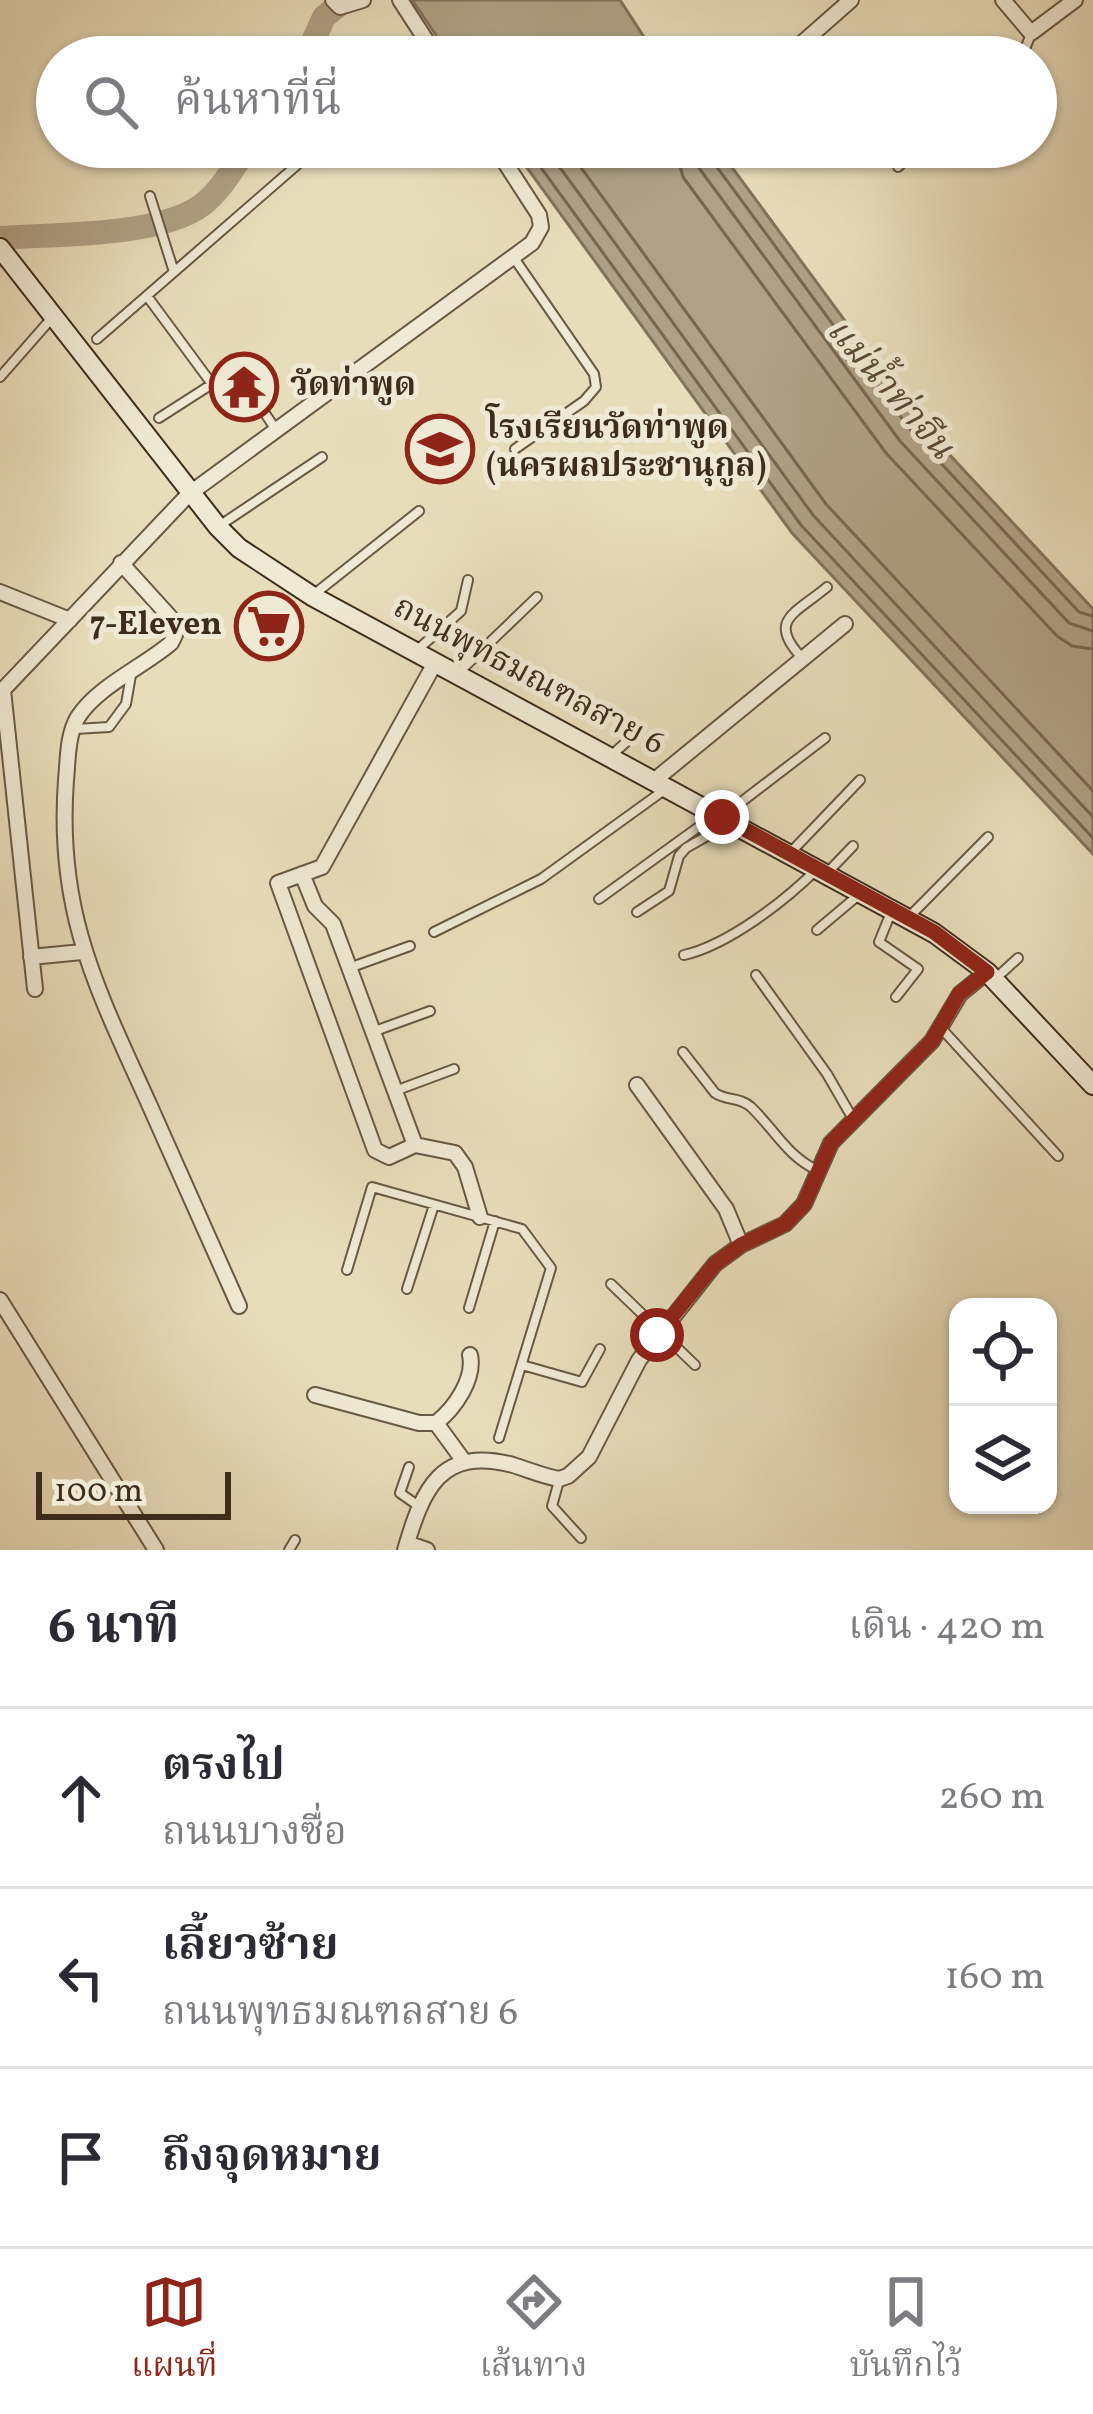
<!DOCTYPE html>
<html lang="th">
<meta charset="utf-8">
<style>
body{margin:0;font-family:Vollkorn,"Noto Serif Thai",serif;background:#f2f2f3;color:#2b2b33}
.controls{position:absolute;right:36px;bottom:36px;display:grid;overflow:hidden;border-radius:24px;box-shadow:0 3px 9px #0004}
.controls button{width:108px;height:108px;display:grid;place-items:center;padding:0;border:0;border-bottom:3px solid #e1e1e2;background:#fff;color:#2b2b33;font:60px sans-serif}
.scale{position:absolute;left:36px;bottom:30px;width:195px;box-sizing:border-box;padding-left:12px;border:6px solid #3f2d1c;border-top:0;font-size:33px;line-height:42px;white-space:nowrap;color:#3f2d1c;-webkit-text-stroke:9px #f0e9d3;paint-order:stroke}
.stop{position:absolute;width:36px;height:36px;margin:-27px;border:9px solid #8f2418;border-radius:50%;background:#fff}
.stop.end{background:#8f2418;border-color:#fff;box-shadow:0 3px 12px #0008}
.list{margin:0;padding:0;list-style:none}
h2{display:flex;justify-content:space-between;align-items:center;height:156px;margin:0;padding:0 48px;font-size:51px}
h2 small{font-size:39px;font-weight:400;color:#7c7c81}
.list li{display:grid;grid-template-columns:78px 1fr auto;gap:36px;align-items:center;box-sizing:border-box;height:180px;padding:0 48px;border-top:3px solid #e1e1e2}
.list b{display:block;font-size:45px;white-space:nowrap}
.list p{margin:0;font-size:39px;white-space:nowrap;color:#7c7c81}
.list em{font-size:39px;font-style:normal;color:#7c7c81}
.icon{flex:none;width:66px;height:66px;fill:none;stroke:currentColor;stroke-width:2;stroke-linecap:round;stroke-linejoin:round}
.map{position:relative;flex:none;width:1093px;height:1550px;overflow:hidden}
.search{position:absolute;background:#fff;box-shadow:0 3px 9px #0004;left:36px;right:36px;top:36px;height:132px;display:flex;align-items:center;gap:30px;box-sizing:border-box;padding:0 42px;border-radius:66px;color:#7c7c81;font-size:45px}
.sheet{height:696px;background:#fff}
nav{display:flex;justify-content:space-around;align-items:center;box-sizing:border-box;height:168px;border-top:3px solid #e1e1e2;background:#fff;font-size:33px;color:#7c7c81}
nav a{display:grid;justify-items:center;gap:6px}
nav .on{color:#8f2418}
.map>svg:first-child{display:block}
.water{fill:#afa185;stroke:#82735b;stroke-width:3}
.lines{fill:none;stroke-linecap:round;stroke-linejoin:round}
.shore{stroke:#776750;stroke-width:3}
.river{stroke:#afa185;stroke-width:24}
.building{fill:#97896f;stroke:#3f2d1c;stroke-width:3}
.service-casing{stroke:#695944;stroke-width:12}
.minor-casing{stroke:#695944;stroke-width:18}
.secondary-casing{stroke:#3f2d1c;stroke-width:22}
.service{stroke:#f0e9d3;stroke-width:8}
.minor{stroke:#f0e9d3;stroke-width:14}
.secondary{stroke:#f0e9d3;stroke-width:18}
.route{stroke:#8f2418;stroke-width:15}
.labels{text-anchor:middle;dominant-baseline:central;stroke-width:10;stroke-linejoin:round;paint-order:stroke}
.poi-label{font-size:33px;font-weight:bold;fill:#3f2d1c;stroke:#f0e9d3;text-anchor:start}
.street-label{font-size:33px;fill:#3f2d1c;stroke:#f0e9d3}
.water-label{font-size:36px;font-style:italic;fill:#5b4a36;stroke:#f0e9d3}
</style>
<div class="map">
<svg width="1093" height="1550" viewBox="0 0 1093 1550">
<rect width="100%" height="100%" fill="#e8ddbb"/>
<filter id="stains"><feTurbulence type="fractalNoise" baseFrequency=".00167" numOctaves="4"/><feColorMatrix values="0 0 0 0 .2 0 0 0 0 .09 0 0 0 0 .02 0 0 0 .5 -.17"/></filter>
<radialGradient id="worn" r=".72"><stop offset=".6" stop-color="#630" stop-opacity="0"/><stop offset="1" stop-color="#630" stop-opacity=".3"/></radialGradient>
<path class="water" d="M412,0h208l37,57h-206z
M512,147h205l204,277 172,185v245l-301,-321z"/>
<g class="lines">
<path class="shore" d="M526,147l275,378 292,313
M545,147l268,368 280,302
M566,147l260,357 267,287
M675,147l8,30 203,276 171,183 15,10 21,3
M693,147l6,21 201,273 169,182 24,8
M708,147l3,12 201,273 167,180 14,4"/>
<path class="river" d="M306,57l18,-40 21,-17
M0,238c52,-4 160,-1 202,-33 19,-14 32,-39 46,-58"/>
</g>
<path class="building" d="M258,601l38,27 -15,23 -39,-27z"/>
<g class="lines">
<defs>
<path id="service" d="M1016,57l9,-8 6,-15
M898,167l20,-20
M150,196l24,76
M514,258l80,116 2,13 -12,14 -69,48
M147,296l65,88
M97,339l200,-174
M0,377l51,-58
M159,418l53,-34 21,-7 12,6 31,47
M219,526l103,-69
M312,596l107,-85
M415,652l46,-41 7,-31
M803,659c-37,-39 -8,-45 24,-72
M458,673l79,-76
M75,729l34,-2 17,-23 5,-29
M612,755l25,-23
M723,816l102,-78
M791,852l69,-72
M828,872l25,-26
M599,899l116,-84
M892,910l-13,32 39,27 -22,28
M637,912l32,-21 10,-35 7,-8 44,-25
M909,917l79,-80
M817,930l44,-37
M434,932l107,-53 126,-91
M684,955c44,-10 101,-54 133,-86
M349,968l61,-22
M756,975l71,99 26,45
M995,979l23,-21
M941,1028l117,128
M375,1031l55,-20
M683,1052l32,41c12,8 25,4 36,14 24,23 36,49 66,63
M395,1091l59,-22
M347,1270l25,-83 150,42 29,39 -52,170
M611,1284l84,81
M407,1289l27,-84
M469,1308l26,-87
M522,1365l60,17 18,-33
M409,1467l-9,26 20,14
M559,1481l-7,25 29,32
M289,1550l6,-10"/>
<path id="minor" d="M333,0l7,7 23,-7
M400,0l37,57
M1003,0l28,33 44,-33
M792,52l59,-52
M121,563l49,54 5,18 -4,8c-28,24 -73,43 -93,74 -11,18 -10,44 -12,63 -10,132 31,209 83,324 30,68 60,135 90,202
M0,592l70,28
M435,663l-113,204 -44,16 97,267 14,7 26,-12 40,8 10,14 15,50
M3,690l32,299
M0,693l189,-199 343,-251 9,-16 -2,-12 -44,-68
M656,779l189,-155
M302,874l13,32 18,18 82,221
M31,957l51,-5
M637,1085l89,124 15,36
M0,1300l156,250
M315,1395l104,28h17c19,-15 39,-44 34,-68
M436,1423l27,37
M407,1543l20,7
M405,1550c18,-62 36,-104 108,-85 16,5 30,11 46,14l9,-3 21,-19 50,-97 76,-96 26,-19 44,-21 19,-20 27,-61 101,-102 28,-47 27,-22"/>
<path id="secondary" d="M0,248l218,279 21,21 73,48 622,337 53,39 106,113"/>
</defs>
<use href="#service" class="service-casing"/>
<use href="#minor" class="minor-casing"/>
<use href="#secondary" class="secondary-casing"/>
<use href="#service" class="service"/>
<use href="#minor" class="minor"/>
<use href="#secondary" class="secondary"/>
</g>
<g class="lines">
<path class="route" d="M657,1335l58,-71 26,-19 44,-21 19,-20 27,-61 101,-102 27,-47 28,-22 -53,-40 -212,-115"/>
</g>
<defs>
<symbol id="temple-ring" viewBox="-11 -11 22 22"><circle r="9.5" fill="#f0e9d3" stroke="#8f2418" stroke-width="1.5"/><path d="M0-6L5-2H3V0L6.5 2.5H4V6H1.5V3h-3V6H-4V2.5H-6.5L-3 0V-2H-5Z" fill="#8f2418"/></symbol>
<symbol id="school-ring" viewBox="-11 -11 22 22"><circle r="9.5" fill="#f0e9d3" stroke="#8f2418" stroke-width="1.5"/><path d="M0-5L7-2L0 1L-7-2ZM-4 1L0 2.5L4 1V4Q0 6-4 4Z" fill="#8f2418"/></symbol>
<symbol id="supermarket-ring" viewBox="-11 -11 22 22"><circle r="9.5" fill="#f0e9d3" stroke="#8f2418" stroke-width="1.5"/><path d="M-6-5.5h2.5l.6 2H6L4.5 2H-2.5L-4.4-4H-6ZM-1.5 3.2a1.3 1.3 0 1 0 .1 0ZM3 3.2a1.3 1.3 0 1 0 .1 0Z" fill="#8f2418"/></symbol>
</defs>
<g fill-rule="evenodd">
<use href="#temple-ring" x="206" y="349" width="76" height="76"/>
<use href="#school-ring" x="402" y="411" width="76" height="76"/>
<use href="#supermarket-ring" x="231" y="588" width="76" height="76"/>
</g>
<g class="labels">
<g class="poi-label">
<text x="290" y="387">วัดท่าพูด</text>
<text x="486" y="430">โรงเรียนวัดท่าพูด<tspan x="486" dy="38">(นครผลประชานุกูล)</tspan></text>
<text x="222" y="626" text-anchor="end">7-Eleven</text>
</g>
<g class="street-label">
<text transform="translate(528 677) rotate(28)">ถนนพุทธมณฑลสาย 6</text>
</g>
<g class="water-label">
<text transform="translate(889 390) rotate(49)">แม่น้ำท่าจีน</text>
</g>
</g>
<rect width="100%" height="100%" filter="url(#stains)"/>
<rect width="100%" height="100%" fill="url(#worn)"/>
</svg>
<div class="controls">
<button><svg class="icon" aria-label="locate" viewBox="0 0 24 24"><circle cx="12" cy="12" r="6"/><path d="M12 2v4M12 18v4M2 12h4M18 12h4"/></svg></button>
<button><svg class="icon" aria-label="layers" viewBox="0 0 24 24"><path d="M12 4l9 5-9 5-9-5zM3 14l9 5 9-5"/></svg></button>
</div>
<div class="scale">100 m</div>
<div class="stop" style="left:657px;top:1335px"></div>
<div class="stop end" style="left:722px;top:817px"></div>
<div class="search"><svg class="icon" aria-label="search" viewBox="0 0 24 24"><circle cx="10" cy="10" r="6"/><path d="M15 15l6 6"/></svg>ค้นหาที่นี่</div>
</div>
<section class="sheet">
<h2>6 นาที<small>เดิน · 420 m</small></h2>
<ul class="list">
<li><svg class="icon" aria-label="ahead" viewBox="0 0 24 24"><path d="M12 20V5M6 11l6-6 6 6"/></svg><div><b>ตรงไป</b><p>ถนนบางซื่อ</p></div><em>260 m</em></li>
<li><svg class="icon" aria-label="left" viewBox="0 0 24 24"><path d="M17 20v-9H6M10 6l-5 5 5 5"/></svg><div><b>เลี้ยวซ้าย</b><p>ถนนพุทธมณฑลสาย 6</p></div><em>160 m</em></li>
<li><svg class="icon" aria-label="arrive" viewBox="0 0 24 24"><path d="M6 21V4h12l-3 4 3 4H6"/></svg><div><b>ถึงจุดหมาย</b></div></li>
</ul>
</section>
<nav>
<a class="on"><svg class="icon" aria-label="map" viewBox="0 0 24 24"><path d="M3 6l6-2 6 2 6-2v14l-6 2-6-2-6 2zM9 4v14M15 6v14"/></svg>แผนที่</a>
<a><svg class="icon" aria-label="directions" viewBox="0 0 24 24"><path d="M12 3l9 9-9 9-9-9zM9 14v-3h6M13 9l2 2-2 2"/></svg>เส้นทาง</a>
<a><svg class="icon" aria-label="saved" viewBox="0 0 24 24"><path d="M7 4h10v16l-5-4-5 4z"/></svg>บันทึกไว้</a>
</nav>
